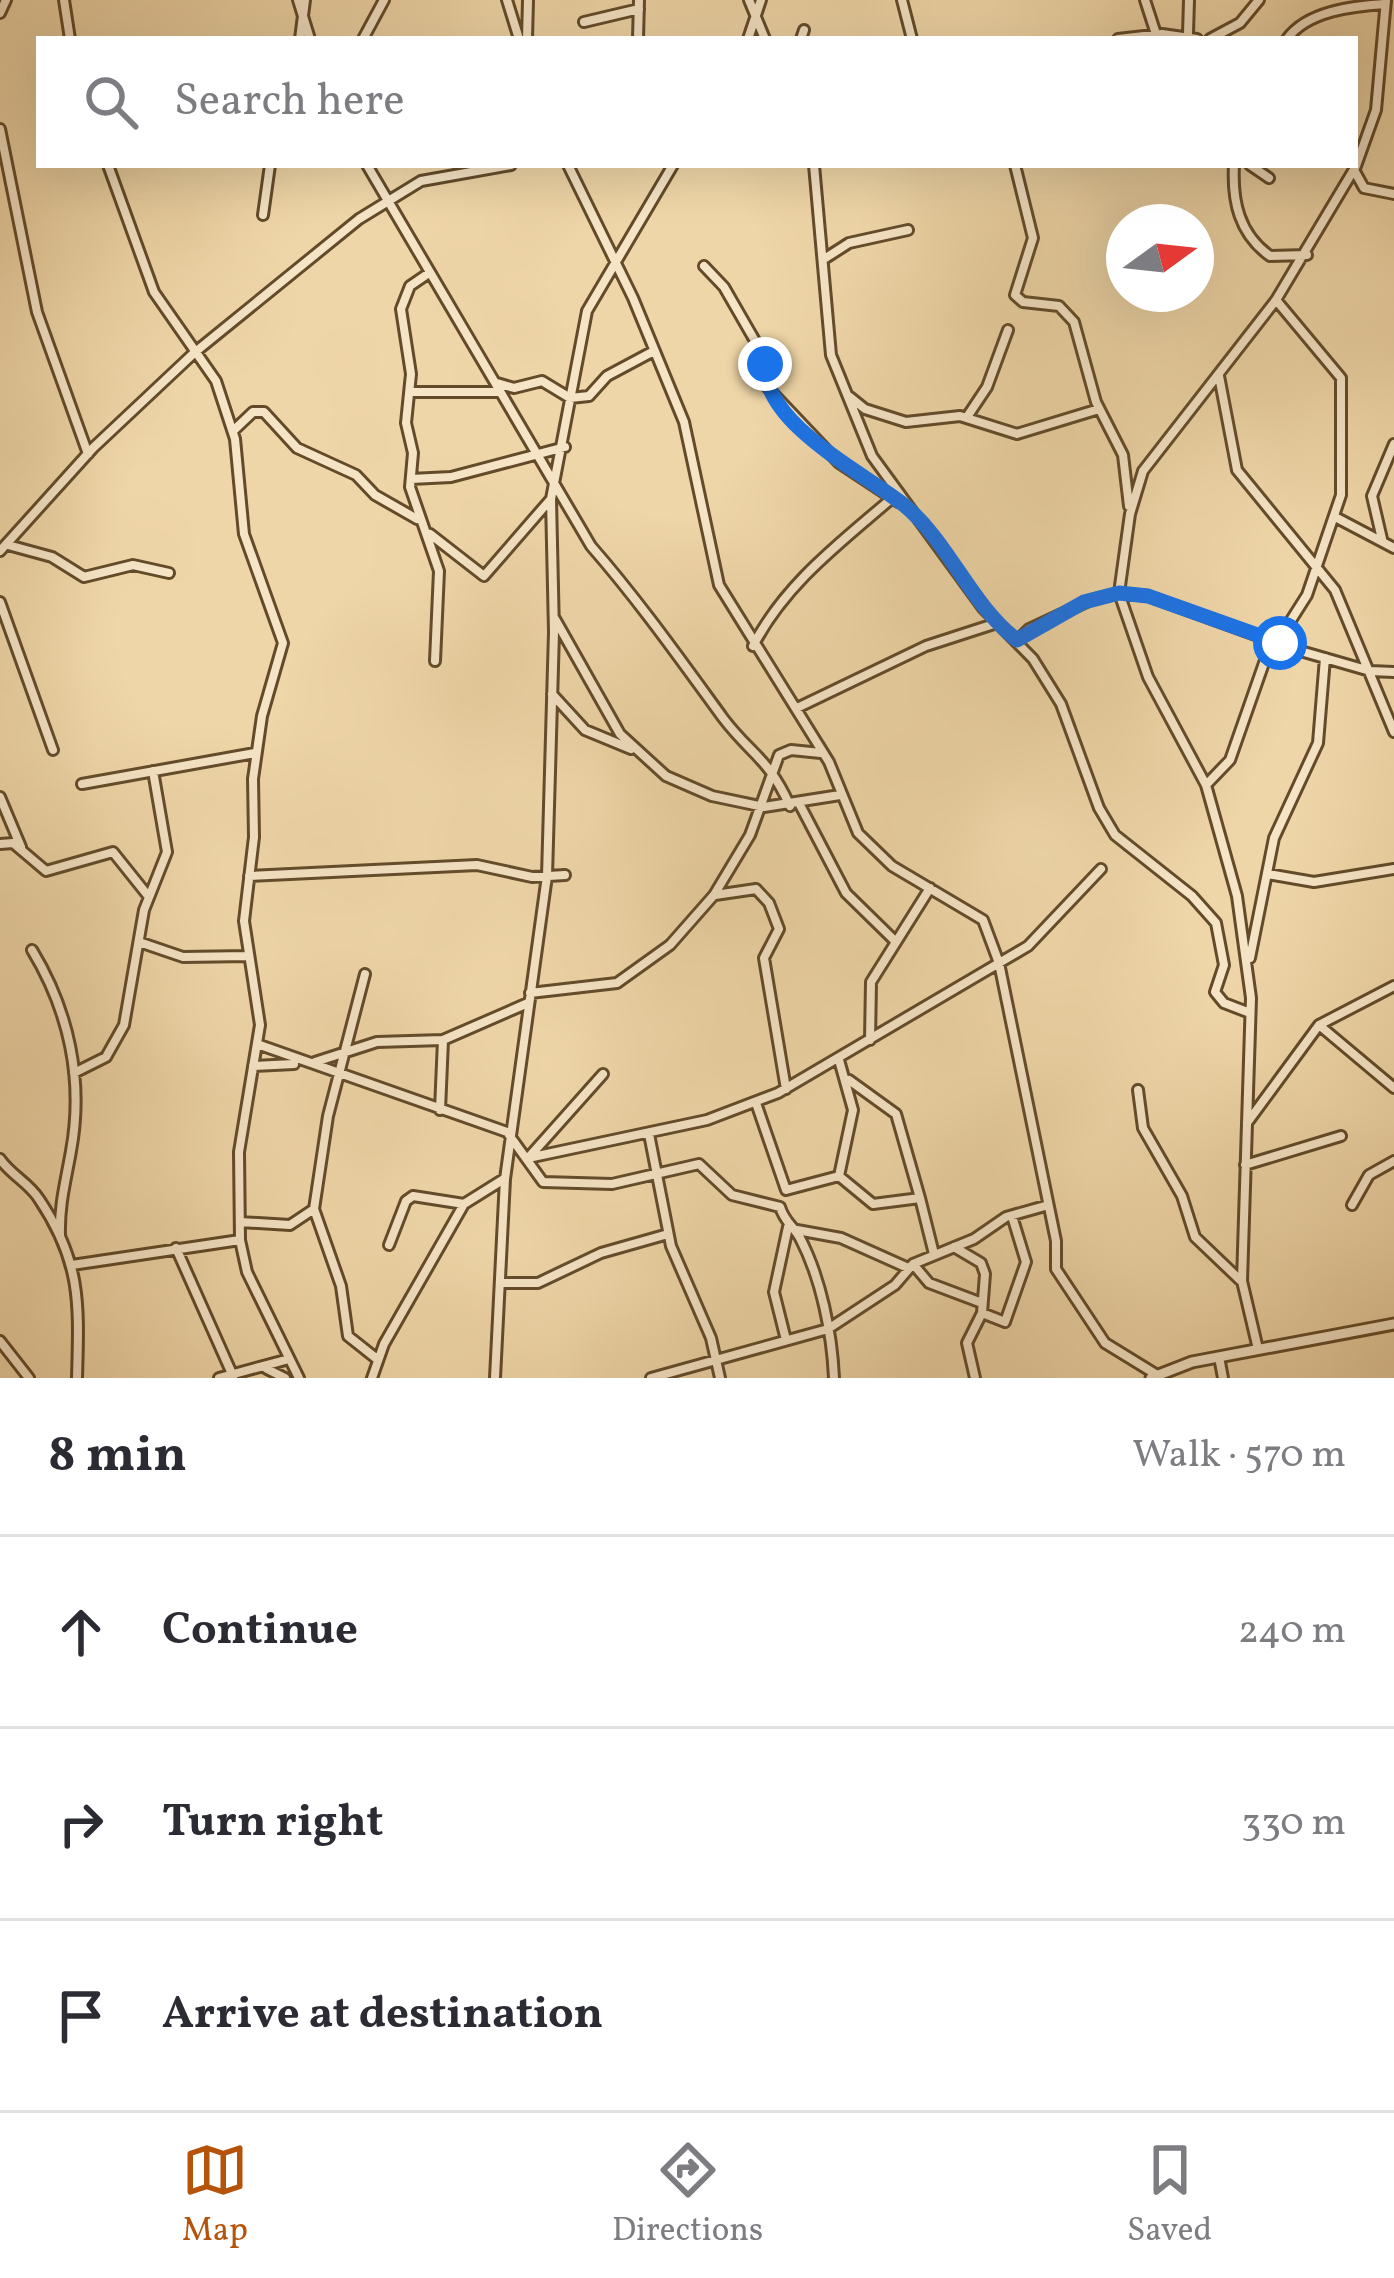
<!DOCTYPE html>
<meta charset="utf-8">
<style>
body{margin:0;font-family:Vollkorn,serif;background:#f2f2f3;color:#2b2b33}
.compass{position:absolute;left:1106px;top:204px;width:108px;height:108px;border-radius:50%;background:#fff;box-shadow:0 12px 48px #0002;rotate:75deg}
.stop{position:absolute;width:36px;height:36px;margin:-27px;border:9px solid #1a73e8;border-radius:50%;background:#fff}
.stop.end{background:#1a73e8;border-color:#fff;box-shadow:0 3px 12px #0008}
.list{margin:0;padding:0;list-style:none}
h2{display:flex;justify-content:space-between;align-items:center;height:156px;margin:0;padding:0 48px;font-size:51px}
h2 small{font-size:39px;font-weight:400;color:#7c7c81}
.list li{display:grid;grid-template-columns:78px 1fr auto;gap:36px;align-items:center;box-sizing:border-box;height:192px;padding:0 48px;border-top:3px solid #e1e1e2}
.list b{display:block;font-size:45px;white-space:nowrap}
.list em{font-size:39px;font-style:normal;color:#7c7c81}
.icon{flex:none;width:66px;height:66px;fill:none;stroke:currentColor;stroke-width:2;stroke-linecap:round;stroke-linejoin:round}
.map{position:relative;flex:none;width:1394px;height:1378px;overflow:hidden}
.search{position:absolute;background:#fff;box-shadow:0 12px 48px #0002;left:36px;right:36px;top:36px;height:132px;display:flex;align-items:center;gap:30px;box-sizing:border-box;padding:0 42px;border-radius:0px;color:#7c7c81;font-size:45px}
.sheet{height:732px;background:#fff}
nav{display:flex;justify-content:space-around;align-items:center;box-sizing:border-box;height:168px;border-top:3px solid #e1e1e2;background:#fff;font-size:33px;color:#7c7c81}
nav a{display:grid;justify-items:center;gap:6px}
nav .on{color:#b45309}
.map>svg:first-child{display:block}
.lines{fill:none;stroke-linecap:round;stroke-linejoin:round}
.minor-casing{stroke:#634b2a;stroke-width:14}
.tertiary-casing{stroke:#634b2a;stroke-width:15}
.minor{stroke:#f5e4c6;stroke-width:8}
.tertiary{stroke:#f5e4c6;stroke-width:9}
.route{stroke:#1a73e8;stroke-width:15}
</style>
<div class="map">
<svg width="1394" height="1378" viewBox="0 0 1394 1378">
<rect width="100%" height="100%" fill="#efd6a8"/>
<filter id="stains"><feTurbulence type="fractalNoise" baseFrequency=".00167" numOctaves="4"/><feColorMatrix values="0 0 0 0 .2 0 0 0 0 .09 0 0 0 0 .02 0 0 0 .5 -.17"/></filter>
<radialGradient id="worn" r=".72"><stop offset=".6" stop-color="#630" stop-opacity="0"/><stop offset="1" stop-color="#630" stop-opacity=".3"/></radialGradient>
<g class="lines">
<defs>
<path id="minor" d="M64,0l6,39
M298,0l12,39
M507,0l12,39
M749,0l16,39
M902,0l10,39
M1145,0l11,34
M0,13l6,-13
M584,22l55,-13
M1188,34l1,-34
M300,39l5,-39
M363,39l21,-39
M527,39l1,-39
M638,39l1,-39
M748,39l13,-39
M801,39l3,-9
M1118,39l44,-5 35,5
M1210,39l30,-16 19,-23
M1287,39c20,-28 66,-33 98,-35
M0,129l37,183 51,142
M108,165l46,127 62,89 19,58 9,95 39,109 -21,73 -9,63 1,58 -10,84 16,104 -21,127 1,88 7,32 52,106
M367,165l224,381c48,55 89,113 132,172 28,37 45,39 67,88
M568,165l65,133 51,124 35,163 110,177 29,71 34,33 91,54 16,43 57,278v28l49,74 52,32
M814,165l17,190 41,101 111,152 50,51 28,45 38,104 16,27 77,61 24,27 8,42 -9,27 9,11 26,10
M1015,165l18,73 -18,57 8,7 36,4 15,16 22,80 27,53 6,51
M1234,165c-2,36 5,69 36,91l37,-1
M1250,165l19,13
M1354,170l10,18 30,6
M263,215l7,-50
M824,259l25,-16 59,-13
M704,266l20,21 38,66 6,35 71,75 59,39
M429,273l-19,13 -9,23 10,65 -5,49 7,30 -3,34 29,84 -4,90
M1219,376l18,94 98,120 59,142
M497,383l17,5 28,-7 28,17 19,-2 18,-20 45,-24
M412,392h88
M850,397l15,12 41,13 54,-6 57,18 82,-25
M967,417l20,-30 21,-57
M233,431l20,-19h11l33,36 59,27 19,20 42,24
M411,479l40,-2 114,-30
M1337,518l57,30
M430,534l54,42 66,-76
M1382,539l-10,-43 22,-52
M8,545l44,12 32,20 49,-12 36,8
M0,551l93,-103 101,-95 165,-134 62,-38 90,-16
M0,602l53,148
M555,619l65,115 46,42 46,20 52,11 76,-12
M1017,641l12,-12 62,-29 28,-7 29,3 149,54 73,21 24,1
M753,646c32,-62 87,-103 138,-147
M552,694l33,36 46,19
M797,708l129,-62 71,-23
M82,784l173,-31
M1206,785l24,-25 34,-97 43,-68 34,-100v-117l-65,-78
M0,797l21,50
M800,805l46,88 48,47
M0,844l13,-1 33,28 67,-19 36,45
M1268,874l46,8 80,-13
M249,876l228,-11 55,12 33,-2
M715,895l41,-6 13,14 10,26 -15,29 22,131
M142,943l41,14 65,-1
M32,950c37,61 52,130 39,201 -5,29 -12,54 -11,84
M1250,958l24,-120 44,-95 7,-85
M530,993l87,-10 53,-38 44,-50 36,-60 29,-80 12,-5 30,3
M1319,1025l75,63
M870,1040l1,-58 59,-94
M257,1044l250,88 36,50 69,2 87,-20 33,31 48,12c5,16 13,18 20,31 21,40 32,95 34,140
M315,1062l62,-20 66,-2 85,-37
M253,1066l41,-2
M74,1073l32,-16 18,-32 20,-115 23,-58 -14,-81
M849,1080l47,34 24,84
M1138,1090l5,38 39,68 13,41 45,43
M756,1103l30,87 53,-14
M440,1110l3,-70
M1247,1123l72,-98 75,-39
M649,1134l22,112 40,92 9,40
M529,1157l74,-83
M528,1158l179,-38 71,-27 250,-147 73,-77
M0,1159c11,16 29,24 39,40 43,64 40,106 38,179
M1245,1165l96,-29
M839,1176l34,28 47,-6 14,56
M839,1176l14,-66 -14,-50
M1352,1205l17,-30 25,-14
M314,1209l27,77 7,50 29,23
M240,1222l50,3 24,-16 14,-93 37,-142
M797,1230l44,8 67,30
M389,1245l17,-44 7,-5 51,8
M954,1247l27,16 4,11 -3,39 -15,30 8,35
M176,1248l57,128
M913,1264l16,19 53,20
M72,1265l168,-25
M501,1283h37l63,-30 67,-19
M982,1313l23,9 21,-60 -14,-46
M786,1340l-12,-48 14,-65
M0,1341l29,37
M1258,1349l-16,-68 9,-283 -14,-102 -31,-111 -58,-108 -29,-84 11,-79 13,-43 133,-171 80,-134 20,-56 10,-110
M1219,1357l4,21
M267,1369l18,9
M219,1378l70,-19
M372,1378l12,-34 80,-140 40,-25
M495,1378l10,-199 42,-303 7,-244 -3,-133 36,-188 86,-146
M651,1378l177,-49 67,-44 18,-21 61,-25 32,-22 39,-11"/>
<path id="tertiary" d="M1151,1378l41,-16 202,-38"/>
</defs>
<use href="#minor" class="minor-casing"/>
<use href="#tertiary" class="tertiary-casing"/>
<use href="#minor" class="minor"/>
<use href="#tertiary" class="tertiary"/>
</g>
<g class="lines">
<path class="route" d="M765,364c-2,60 99,109 139,141 45,37 66,99 113,135l67,-38 35,-9 29,3 132,47"/>
</g>
<rect width="100%" height="100%" filter="url(#stains)"/>
<rect width="100%" height="100%" fill="url(#worn)"/>
</svg>
<svg class="compass" viewBox="-18 -18 36 36"><path d="M0-13l5 13h-10z" fill="#e53935"/><path d="M0 13l5-13h-10z" fill="#7c7c81"/></svg>
<div class="stop" style="left:1280px;top:643px"></div>
<div class="stop end" style="left:765px;top:364px"></div>
<div class="search"><svg class="icon" aria-label="search" viewBox="0 0 24 24"><circle cx="10" cy="10" r="6"/><path d="M15 15l6 6"/></svg>Search here</div>
</div>
<section class="sheet">
<h2>8 min<small>Walk · 570 m</small></h2>
<ul class="list">
<li><svg class="icon" aria-label="ahead" viewBox="0 0 24 24"><path d="M12 20V5M6 11l6-6 6 6"/></svg><div><b>Continue</b></div><em>240 m</em></li>
<li><svg class="icon" aria-label="right" viewBox="0 0 24 24"><path d="M7 20v-9h11M14 6l5 5-5 5"/></svg><div><b>Turn right</b></div><em>330 m</em></li>
<li><svg class="icon" aria-label="arrive" viewBox="0 0 24 24"><path d="M6 21V4h12l-3 4 3 4H6"/></svg><div><b>Arrive at destination</b></div></li>
</ul>
</section>
<nav>
<a class="on"><svg class="icon" aria-label="map" viewBox="0 0 24 24"><path d="M3 6l6-2 6 2 6-2v14l-6 2-6-2-6 2zM9 4v14M15 6v14"/></svg>Map</a>
<a><svg class="icon" aria-label="directions" viewBox="0 0 24 24"><path d="M12 3l9 9-9 9-9-9zM9 14v-3h6M13 9l2 2-2 2"/></svg>Directions</a>
<a><svg class="icon" aria-label="saved" viewBox="0 0 24 24"><path d="M7 4h10v16l-5-4-5 4z"/></svg>Saved</a>
</nav>
